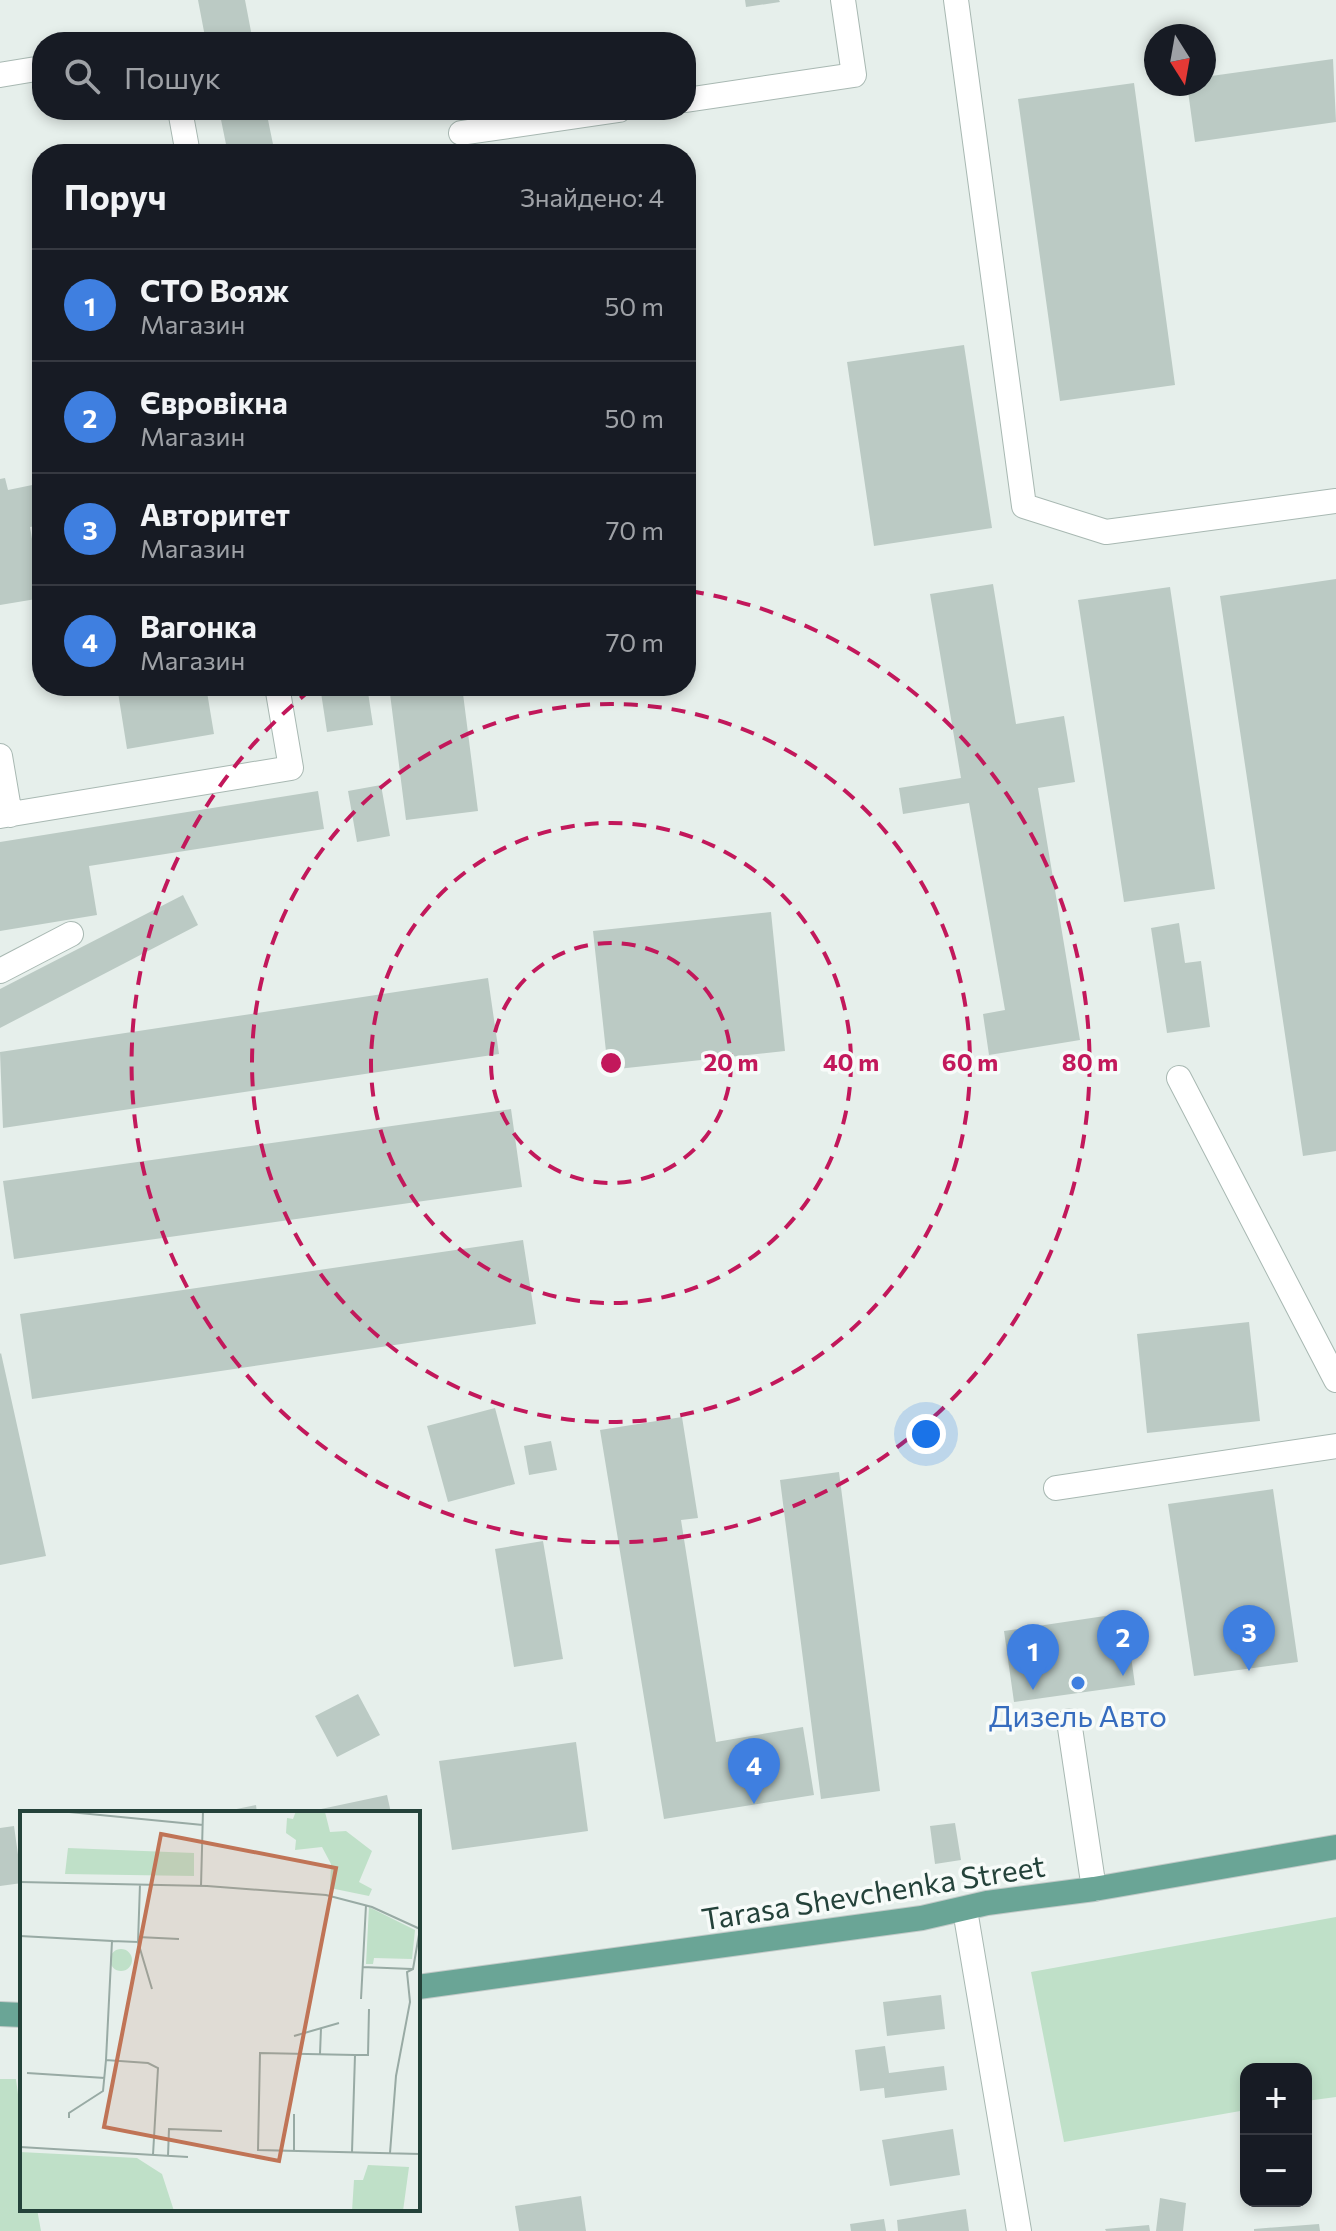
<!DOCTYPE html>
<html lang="uk">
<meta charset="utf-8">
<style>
body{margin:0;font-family:Commissioner,sans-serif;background:#242831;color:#f1f3f6}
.controls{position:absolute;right:24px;bottom:24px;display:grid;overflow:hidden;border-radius:16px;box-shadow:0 4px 12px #0003}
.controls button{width:72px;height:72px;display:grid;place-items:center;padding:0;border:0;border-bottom:2px solid #363941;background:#171b24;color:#f1f3f6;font:40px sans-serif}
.compass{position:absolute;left:1144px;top:24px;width:72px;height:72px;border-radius:50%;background:#171b24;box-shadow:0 4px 12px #0003;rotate:169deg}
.you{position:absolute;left:926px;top:1434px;width:28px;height:28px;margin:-20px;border:6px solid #fff;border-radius:50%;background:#1a73e8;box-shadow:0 0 0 12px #1a73e833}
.badge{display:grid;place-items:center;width:52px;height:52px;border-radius:50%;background:#f4845f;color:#fff;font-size:26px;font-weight:700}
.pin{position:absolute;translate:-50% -66px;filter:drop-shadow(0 2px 4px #0008)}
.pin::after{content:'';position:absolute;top:42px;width:28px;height:24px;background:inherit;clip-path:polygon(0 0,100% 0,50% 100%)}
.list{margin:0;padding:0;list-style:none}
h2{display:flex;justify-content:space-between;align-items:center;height:104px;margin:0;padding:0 32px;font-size:34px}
h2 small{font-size:26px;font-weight:400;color:#9ea1a6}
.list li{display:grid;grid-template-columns:52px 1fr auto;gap:24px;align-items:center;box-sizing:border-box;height:112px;padding:0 32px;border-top:2px solid #363941}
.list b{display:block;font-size:30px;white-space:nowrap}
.list p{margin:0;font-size:26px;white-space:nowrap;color:#9ea1a6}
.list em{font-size:26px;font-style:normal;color:#9ea1a6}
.icon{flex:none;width:44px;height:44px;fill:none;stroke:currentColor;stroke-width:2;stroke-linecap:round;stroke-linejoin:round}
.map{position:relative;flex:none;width:1336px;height:2231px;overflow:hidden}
.search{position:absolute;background:#171b24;box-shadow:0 4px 12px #0003;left:32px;top:32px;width:664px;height:88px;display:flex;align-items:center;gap:20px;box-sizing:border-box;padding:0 28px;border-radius:32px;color:#9ea1a6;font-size:30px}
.panel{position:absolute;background:#171b24;box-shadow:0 4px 12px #0003;left:32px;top:144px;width:664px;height:552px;border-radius:32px}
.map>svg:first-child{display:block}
.green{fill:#bfe0c8}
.building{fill:#bbcac4}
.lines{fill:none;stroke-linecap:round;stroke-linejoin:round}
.minor-casing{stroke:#a8b8b2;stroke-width:26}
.major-casing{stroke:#c2cac8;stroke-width:26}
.minor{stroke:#fff;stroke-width:24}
.major{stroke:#6aa596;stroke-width:24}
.ring{fill:none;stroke:#c2185b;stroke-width:4;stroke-dasharray:14 10}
.shop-dot{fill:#3f7fe0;stroke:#f7fbf9;stroke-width:3}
.labels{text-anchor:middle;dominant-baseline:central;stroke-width:7;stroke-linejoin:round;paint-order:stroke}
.shop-label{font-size:30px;fill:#366cbe;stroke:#f7fbf9}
.street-label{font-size:30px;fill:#24423a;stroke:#f7fbf9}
.inset-road{fill:none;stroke:#98aaa4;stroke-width:2}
.view{fill:#c07456;fill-opacity:0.15;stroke:#c07456;stroke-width:4}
.inset-edge{fill:none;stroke:#24423a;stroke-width:4}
.centre{fill:#c2185b;stroke:#f7fbf9;stroke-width:4}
.ring-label{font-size:24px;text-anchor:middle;font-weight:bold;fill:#c2185b;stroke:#f7fbf9;stroke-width:7;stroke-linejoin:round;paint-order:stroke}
</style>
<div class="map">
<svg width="1336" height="2231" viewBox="0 0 1336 2231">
<rect width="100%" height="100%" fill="#e6efeb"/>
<path class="green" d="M1336,1917v180l-30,4v-32h-60v41l-182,32 -33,-170z
M0,2079h16l6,46v84h15l4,22h-41z"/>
<path class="building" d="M198,0h47l8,42h-47z
M745,0h34l1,2 -34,5z
M1333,59l3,63 -141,20 -8,-58h17v-7z
M1134,83l41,302 -115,16 -42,-302z
M219,110h47l9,44h-47z
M964,345l28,183 -118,18 -27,-184z
M5,478l3,12 34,-7v42l-12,2 12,71 -42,7v-126z
M1336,579v572l-33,5 -83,-560z
M993,584l23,140 48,-8 11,66 -37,6 42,252 -91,15 -6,-41 22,-4 -36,-207 -66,11 -4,-26 62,-10 -31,-184z
M1170,587l45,302 -91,13 -46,-302z
M117,686h89l8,48 -87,15z
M320,686h47l6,39 -46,7z
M389,686h73l16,125 -72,9z
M381,785l9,51 -33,6 -9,-51z
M318,791l6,38 -235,37 8,49 -97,16v-89z
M183,895l15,30 -198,103v-39z
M771,912l14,139 -177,19 -15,-139z
M1179,923l6,40 16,-2 9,66 -43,6 -16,-105z
M488,978l11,76 -496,74 -3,-76z
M511,1109l11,78 -508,72 -11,-78z
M523,1240l13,84 -504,75 -12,-85z
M1249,1322l11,99 -113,12 -10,-99z
M1,1353l45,203 -46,9v-211z
M495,1408l20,76 -67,18 -21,-76z
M682,1417l16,101 -17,2 35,222 87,-15 11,68 -150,24 -64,-389z
M551,1441l6,29 -28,5 -5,-29z
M839,1472l41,319 -59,8 -41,-319z
M1273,1489l25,173 -104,14 -26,-172z
M543,1541l20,118 -49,8 -19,-118z
M1125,1613l10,72 -121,17 -10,-71z
M358,1694l22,41 -43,22 -22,-41z
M576,1742l12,89 -136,19 -13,-89z
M387,1795l4,18h-84v-1z
M256,1805l1,8h-35v-1z
M955,1823l6,37 -26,4 -5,-38z
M14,1826l8,57 -22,3v-58z
M941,1995l4,34 -58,7 -4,-34z
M885,2046l4,27 55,-7 3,24 -62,8 -1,-10 -24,3 -5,-41z
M953,2129l7,46 -70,11 -8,-46z
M581,2196l5,35h-67l-4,-25z
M1160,2198l26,5 -3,28h-27z
M966,2209l3,22h-71l-1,-11z
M884,2219l2,12h-35l-1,-7z
M1319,2224l1,7h-66v-2z
M1149,2225l1,6h-44l-1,-2z"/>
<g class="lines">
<defs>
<path id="minor" d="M956,0l68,506 82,26 230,-31
M0,75l42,-7
M686,100l168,-25 -11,-75
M180,110l8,44
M461,133l158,-23
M0,756l10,59
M0,816l291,-48 -14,-82
M0,971l71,-37
M1179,1078l157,302
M1056,1488l280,-42
M1069,1721l25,168
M965,1910l54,321"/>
<path id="major" d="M418,1987l504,-69 65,-15 107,-14 242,-42
M0,2014l22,1"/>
</defs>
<use href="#minor" class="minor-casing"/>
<use href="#major" class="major-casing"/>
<use href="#minor" class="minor"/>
<use href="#major" class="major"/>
</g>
<g class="ring">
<circle cx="611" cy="1063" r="120"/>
<circle cx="611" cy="1063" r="240"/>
<circle cx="611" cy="1063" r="359"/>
<path d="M690 591A479 479 0 1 1 313 688"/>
</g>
<circle class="shop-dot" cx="1078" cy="1683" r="8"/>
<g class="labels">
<g class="shop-label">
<text x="1078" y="1714">Дизель Авто</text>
</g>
<g class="street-label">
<text transform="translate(873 1891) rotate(-9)">Tarasa Shevchenka Street</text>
</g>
</g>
<g transform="translate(20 1811)">
<rect width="400" height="400" fill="#e6efeb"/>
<path d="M276,0l29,1 5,20 16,-1 26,20 -13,31 13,7 -3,7 -39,-8 1,-24 -9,-17 -27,3 1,-10 -10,-7 1,-15 6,1zM48,37l126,5v23l-129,-2zM349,96l46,23 -3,29 -38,-1 -1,6h-7zM90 149a11 11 0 1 1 22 0a11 11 0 1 1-22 0ZM0,341l117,6 25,16 12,37h-154zM348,354l41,2 -6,44h-51l2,-31h9z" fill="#bfe0c8"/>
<path class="inset-road" d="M39,0l144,14M0,71l187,4 119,9 46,12 48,22M181,75l2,-75M0,125l92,5 -6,119M118,126l41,2M92,130l26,1 2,-58M118,131l14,47M342,156l50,2M341,188l5,-94M274,225l45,-13M300,243l1,-26M335,244l-95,-2 -2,97 162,4M7,262l78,5M49,307v-5l34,-22 3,-31 42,3 10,5 -5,87M0,336l168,10M274,340v-37M332,341l3,-97h13l1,-46M370,342l6,-77 14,-74 -3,-30 6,-3 7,-40M148,345l1,-27 53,2"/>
<path class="view" d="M141,23l175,34 -57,293 -175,-34z"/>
<rect width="400" height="400" class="inset-edge"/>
</g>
<circle cx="611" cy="1063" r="12" class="centre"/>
<g class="ring-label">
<text x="731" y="1071">20 m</text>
<text x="851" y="1071">40 m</text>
<text x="970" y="1071">60 m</text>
<text x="1090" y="1071">80 m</text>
</g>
</svg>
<div class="controls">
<button>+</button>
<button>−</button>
</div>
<svg class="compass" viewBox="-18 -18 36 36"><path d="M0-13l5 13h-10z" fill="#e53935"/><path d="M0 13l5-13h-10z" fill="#9ea1a6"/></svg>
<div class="you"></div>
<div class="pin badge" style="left:1033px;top:1690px;background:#3f7fe0">1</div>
<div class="pin badge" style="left:1123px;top:1676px;background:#3f7fe0">2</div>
<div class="pin badge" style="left:1249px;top:1671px;background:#3f7fe0">3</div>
<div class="pin badge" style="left:754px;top:1804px;background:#3f7fe0">4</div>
<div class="search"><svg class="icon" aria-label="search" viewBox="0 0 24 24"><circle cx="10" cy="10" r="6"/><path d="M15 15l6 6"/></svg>Пошук</div>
<section class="panel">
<h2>Поруч<small>Знайдено: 4</small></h2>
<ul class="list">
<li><span class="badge" style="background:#3f7fe0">1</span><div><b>СТО Вояж</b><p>Магазин</p></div><em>50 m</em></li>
<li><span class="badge" style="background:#3f7fe0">2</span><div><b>Євровікна</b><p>Магазин</p></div><em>50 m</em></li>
<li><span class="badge" style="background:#3f7fe0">3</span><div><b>Авторитет</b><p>Магазин</p></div><em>70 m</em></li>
<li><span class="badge" style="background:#3f7fe0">4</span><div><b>Вагонка</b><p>Магазин</p></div><em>70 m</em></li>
</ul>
</section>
</div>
